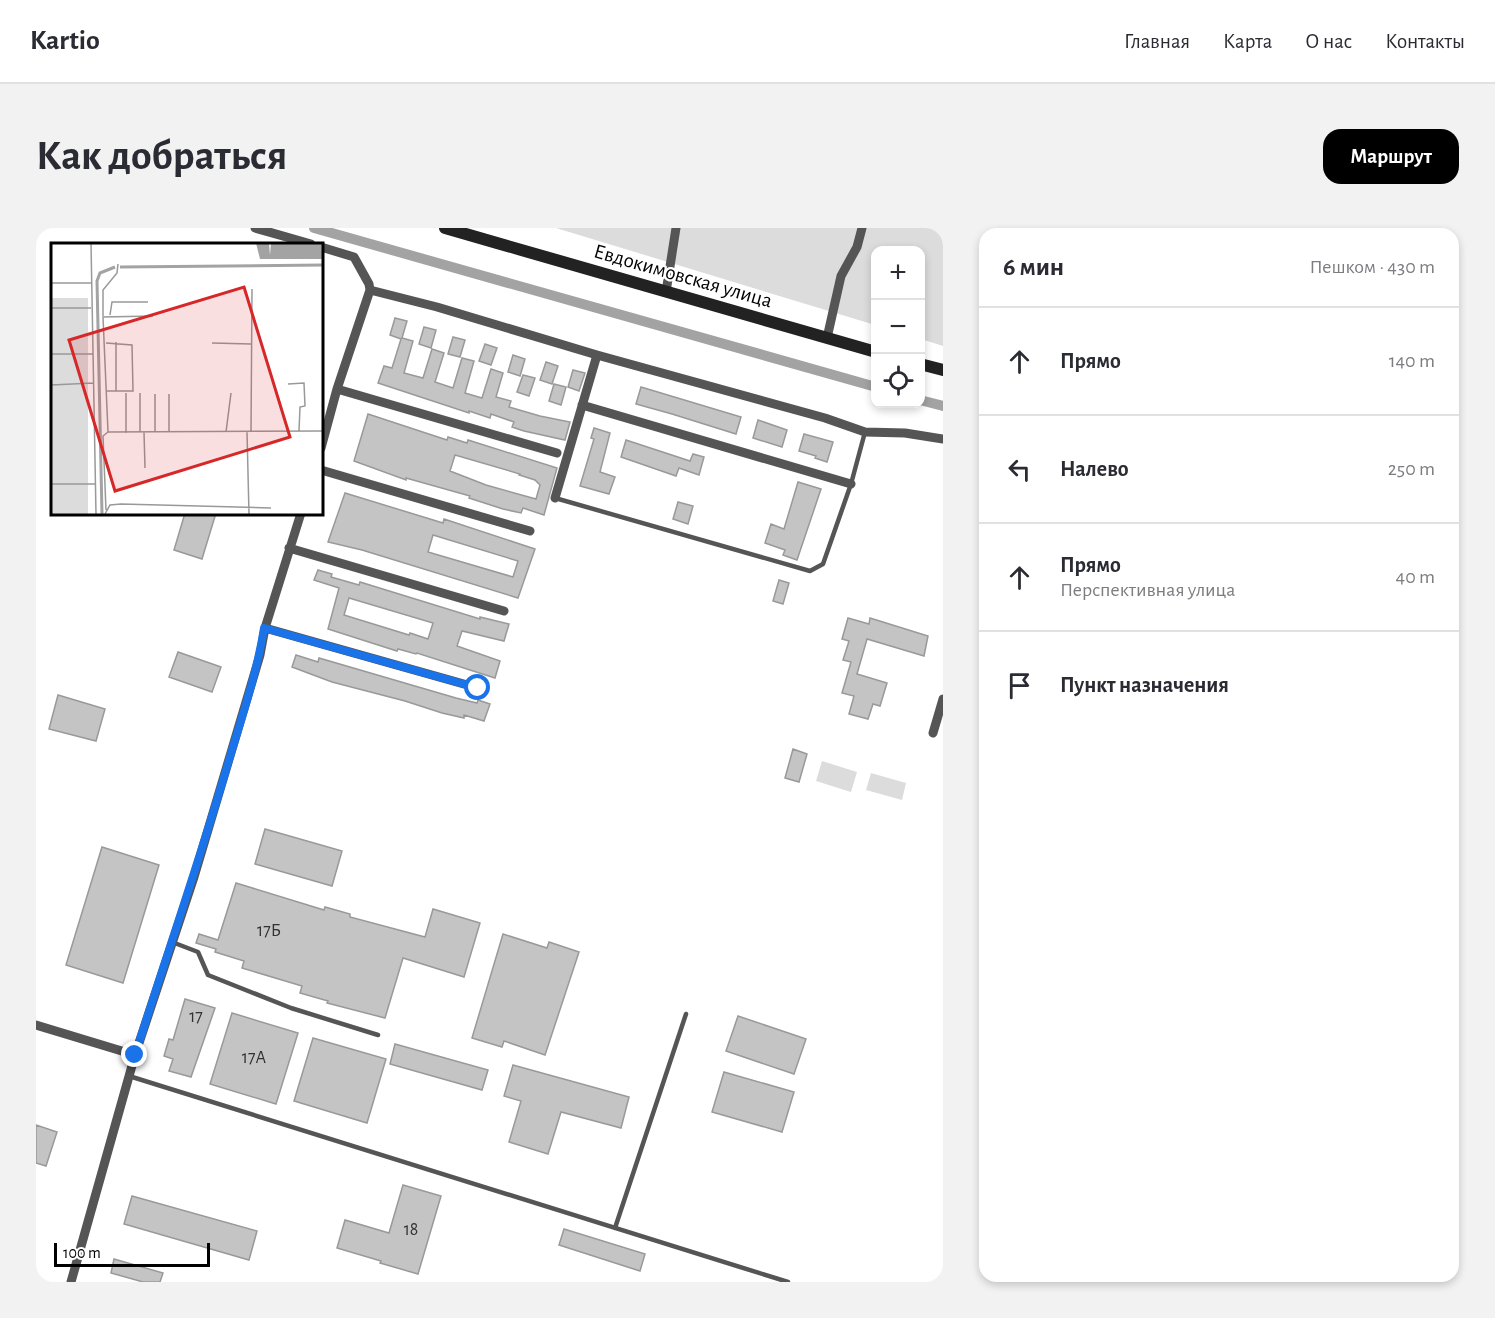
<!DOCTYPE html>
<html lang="ru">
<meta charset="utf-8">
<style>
body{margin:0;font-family:"Alegreya Sans",sans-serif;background:#f2f2f3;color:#2b2b33}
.controls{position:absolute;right:18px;top:18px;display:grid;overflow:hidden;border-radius:12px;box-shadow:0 3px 9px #0003}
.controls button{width:54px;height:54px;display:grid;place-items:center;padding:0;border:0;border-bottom:2px solid #e1e1e2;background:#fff;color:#2b2b33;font:30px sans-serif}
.scale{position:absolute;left:18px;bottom:15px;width:156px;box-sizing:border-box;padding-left:6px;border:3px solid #000;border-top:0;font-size:16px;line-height:21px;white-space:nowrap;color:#000;-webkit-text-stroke:4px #fff;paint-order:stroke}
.stop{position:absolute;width:18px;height:18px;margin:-14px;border:4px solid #1a73e8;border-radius:50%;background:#fff}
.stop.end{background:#1a73e8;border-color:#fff;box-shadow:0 2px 6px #0008}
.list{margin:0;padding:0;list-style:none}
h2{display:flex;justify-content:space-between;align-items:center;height:78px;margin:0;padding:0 24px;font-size:26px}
h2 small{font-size:20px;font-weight:400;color:#7c7c81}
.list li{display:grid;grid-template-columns:39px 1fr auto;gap:18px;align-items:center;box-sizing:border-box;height:108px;padding:0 24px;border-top:2px solid #e1e1e2}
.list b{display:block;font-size:22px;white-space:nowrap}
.list p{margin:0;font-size:20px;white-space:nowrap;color:#7c7c81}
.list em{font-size:20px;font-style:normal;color:#7c7c81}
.icon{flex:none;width:33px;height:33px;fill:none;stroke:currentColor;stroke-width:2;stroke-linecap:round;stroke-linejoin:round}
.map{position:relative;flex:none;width:907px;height:1054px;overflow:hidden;border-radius:18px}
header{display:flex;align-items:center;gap:36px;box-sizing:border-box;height:84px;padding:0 30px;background:#fff;border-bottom:2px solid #e1e1e2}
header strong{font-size:28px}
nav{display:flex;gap:33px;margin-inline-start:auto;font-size:21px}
.intro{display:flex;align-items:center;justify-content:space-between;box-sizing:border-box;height:144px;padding:0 36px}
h1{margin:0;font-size:42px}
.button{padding:15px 27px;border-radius:18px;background:#000;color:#fff;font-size:21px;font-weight:700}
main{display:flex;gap:36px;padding:0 36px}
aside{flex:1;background:#fff;border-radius:18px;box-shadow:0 3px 9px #0003}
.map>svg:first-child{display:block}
.green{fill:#dcdcdc}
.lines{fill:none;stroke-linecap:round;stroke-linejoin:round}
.canal{stroke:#a3a3a3;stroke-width:10}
.building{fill:#c4c4c4;stroke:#999;stroke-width:1.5;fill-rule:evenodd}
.lane{stroke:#555;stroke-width:4.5}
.street{stroke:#555;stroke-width:9}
.secondary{stroke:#222;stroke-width:12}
.route{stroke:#1a73e8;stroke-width:8}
.labels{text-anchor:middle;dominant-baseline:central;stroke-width:4.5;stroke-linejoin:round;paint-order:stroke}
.number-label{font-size:18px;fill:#313131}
.street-label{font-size:21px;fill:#000;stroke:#fff}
.inset-river{fill:none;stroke:#a3a3a3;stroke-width:3}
.inset-road{fill:none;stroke:#999;stroke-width:1.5}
.view{fill:#d62828;fill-opacity:0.15;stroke:#d62828;stroke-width:3}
.inset-edge{fill:none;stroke:#000;stroke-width:3}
</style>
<header>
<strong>Kartio</strong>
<nav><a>Главная</a><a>Карта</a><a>О нас</a><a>Контакты</a></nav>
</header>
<div class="intro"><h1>Как добраться</h1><a class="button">Маршрут</a></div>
<main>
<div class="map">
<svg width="907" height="1054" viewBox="0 0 907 1054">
<rect width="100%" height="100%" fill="#fff"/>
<path class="green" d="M520,0h387v118l-22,-7 -1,-89h-44l-1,75z
M786,533l35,11 -6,20 -35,-11z
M835,545l35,10 -4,17 -36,-10z"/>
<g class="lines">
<path class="canal" d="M278,0l562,159
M884,172l23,6"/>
</g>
<path class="building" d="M359,90l12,3 -5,17 11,3 -9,32 19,5 9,-29 12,4 -9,29 18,6 9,-30 12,3 -9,32 17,5 9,-29 12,4 -7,24 15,4 -2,6 31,9 30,6 -5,18 -41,-9 -12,-4 2,-5 -23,-8 -1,4 -21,-7v2l-91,-30 6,-17 8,2 9,-29 -11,-4z
M388,99l12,3 -5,18 -12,-4z
M417,109l12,3 -5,17 -12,-3z
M449,116l12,4 -6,17 -12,-4z
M477,127l12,4 -5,17 -12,-4z
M510,134l12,4 -6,18 -12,-4z
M537,142l12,3 -6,18 -11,-4z
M487,147l12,3 -6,18 -12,-4z
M518,156l12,3 -5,18 -12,-4z
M605,159l100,30 -5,17 -64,-20 -36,-10z
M332,186l79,26 1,-3 19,6 1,-3 89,28 -13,47 -21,-7 -2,5 -18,-4 -34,-11 1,-2 -64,-18v2l-52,-19zM419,227l65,19 -1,1 16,5 5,5 -4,14 -50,-14 -36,-14z
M722,192l29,10 -5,17 -29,-9z
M558,200l16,5 -10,39 15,5 -6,17 -29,-8 14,-47 -3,-1z
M768,206l29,8 -6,20 -12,-4 1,-2 -17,-5z
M590,212l64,21 3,-7 11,3 -5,18 -20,-7 -3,8 -55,-19z
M762,254l23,7 -24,71 -14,-5 2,-5 -20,-7 6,-19 13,5z
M309,265l98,30 1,-4 91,30 -17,49 -156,-48 -34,-8zM397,307l85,26 -5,16 -85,-25z
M642,274l15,4 -5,18 -15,-5z
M149,285h31l-14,46 -28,-9z
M282,342l14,4 -1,3 28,8 1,-3 120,37v-2l29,7 -5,17 -42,-10 -5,15 43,15 -5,17 -78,-25 -1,1 -18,-5 -1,2 -69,-22 11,-41 -25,-8zM313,370l84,25 -5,16 -18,-6 -1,2 -65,-20z
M743,352l10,3 -6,21 -10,-3z
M812,390l21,6 1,-6 58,18 -4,20 -57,-17 -10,35 30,9 -7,23 -7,-2 -5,15 -19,-5 5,-18 -12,-3 9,-31 -8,-2 6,-19 -7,-2z
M142,424l43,15 -9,25 -43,-15z
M260,427l22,7 1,-4 137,40 21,5 1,-3 12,4 -6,17 -20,-6v3l-22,-5 -37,-12 -73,-19 -40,-15z
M22,467l47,14 -9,32 -47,-12z
M757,521l14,5 -8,28 -14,-4z
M229,601l77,22 -10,35 -77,-22z
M66,619l57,18 -36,118 -57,-18z
M200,655l88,27 1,-3 25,7v3l75,20 8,-28 47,14 -16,54 -61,-19 -18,60 -58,-15 1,-2 -28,-8 2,-7 -60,-18 2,-7 -29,-9 1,-3 -20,-6 3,-9 19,6z
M467,706l44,14 2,-6 30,10 -34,103 -41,-14 -2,6 -30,-9z
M149,771l30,9 -24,69 -22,-6 4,-12 -9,-3 5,-17 4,1z
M196,785l66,20 -22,71 -66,-20z
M702,788l68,23 -12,35 -68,-23z
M277,810l73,21 -19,64 -73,-22z
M359,816l93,26 -6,20 -92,-26z
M477,837l116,32 -8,31 -60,-16 -13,42 -39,-12 12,-41 -17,-5z
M688,844l70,20 -12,40 -70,-20z
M0,897l21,7 -11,34 -10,-3z
M367,957l38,11 -23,78 -38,-11 1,-2 -44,-13 8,-28 44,13z
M96,968l125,35 -8,29 -125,-36z
M528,1001l81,25 -5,17 -81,-26z
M78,1031l49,14 -3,9h-17l-32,-9z"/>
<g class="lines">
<path class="lane" d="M519,270l255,73 13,-7 28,-80 14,-52
M136,714l26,10 10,23 83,33 87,27
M93,848l659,206
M579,1000l71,-214"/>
<path class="street" d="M219,0l56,16
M285,19l33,10 15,27 1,6
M630,64l10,-64
M791,110l14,-62 16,-29 5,-19
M301,161l220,64
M546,177l269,79
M285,220l16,-59 33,-99 67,17 160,48 228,63 40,14 40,1 38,6
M285,242l209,61
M519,270l42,-143
M253,320l215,63
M229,400l213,60
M897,505l10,-34
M0,797l99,30
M35,1054l64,-227 59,-178 66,-222 5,-27 36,-115"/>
<path class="secondary" d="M409,0l431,124
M884,136l23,6"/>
</g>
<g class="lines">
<path class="route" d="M99,827c31,-98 65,-196 94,-295 13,-44 28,-87 35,-132l214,60"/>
</g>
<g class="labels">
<g class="number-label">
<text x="233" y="703">17Б</text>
<text x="160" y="789">17</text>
<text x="218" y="830">17А</text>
<text x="375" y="1002">18</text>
</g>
<g class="street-label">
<text transform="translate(647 48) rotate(16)">Евдокимовская улица</text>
</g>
</g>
<g transform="translate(15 15)">
<rect width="272" height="272" fill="#fff"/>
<path d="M0,55h37v216h-37z" fill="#dcdcdc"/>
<path d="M205,0h13l1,12 1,-12h51v16h-62z" fill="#a3a3a3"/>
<path class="inset-river" d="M69,24l203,-2M51,271l-5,-233 3,-8 15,-6"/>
<path class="inset-road" d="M40,0l5,271M0,40h40M0,65h40M59,72l2,-13h36M52,73v-26l14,-17 1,-9M102,73l-50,1 5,115 215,-1M65,99v49M55,100l26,2 1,46h-26M161,100l39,1M0,111h42M237,141l16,-1 1,23 -5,1 -1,24M0,142l42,-2M75,150v40M89,150v39M104,151v38M118,151v38M93,189l1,36M175,189l5,-39M196,189l2,82M200,189l1,-143M0,241h44M55,267l-3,-74 5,-4M54,271l5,-9 11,-1 150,4"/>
<path class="view" d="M193,44l46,150 -175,54 -46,-151z"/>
<rect width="272" height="272" class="inset-edge"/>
</g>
</svg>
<div class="controls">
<button>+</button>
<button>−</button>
<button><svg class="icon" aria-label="locate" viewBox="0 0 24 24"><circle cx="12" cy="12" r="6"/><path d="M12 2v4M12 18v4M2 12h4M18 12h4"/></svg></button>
</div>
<div class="scale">100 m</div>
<div class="stop" style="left:442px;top:460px"></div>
<div class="stop end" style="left:99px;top:827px"></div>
</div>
<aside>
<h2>6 мин<small>Пешком · 430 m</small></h2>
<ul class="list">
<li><svg class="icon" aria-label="ahead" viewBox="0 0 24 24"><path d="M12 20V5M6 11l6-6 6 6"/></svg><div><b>Прямо</b></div><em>140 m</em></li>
<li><svg class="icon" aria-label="left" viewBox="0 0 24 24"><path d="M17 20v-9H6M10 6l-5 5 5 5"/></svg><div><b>Налево</b></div><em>250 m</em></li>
<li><svg class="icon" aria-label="ahead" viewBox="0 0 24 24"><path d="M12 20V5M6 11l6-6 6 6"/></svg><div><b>Прямо</b><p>Перспективная улица</p></div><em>40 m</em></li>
<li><svg class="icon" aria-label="arrive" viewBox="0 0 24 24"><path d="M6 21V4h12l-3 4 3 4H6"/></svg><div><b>Пункт назначения</b></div></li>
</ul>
</aside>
</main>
